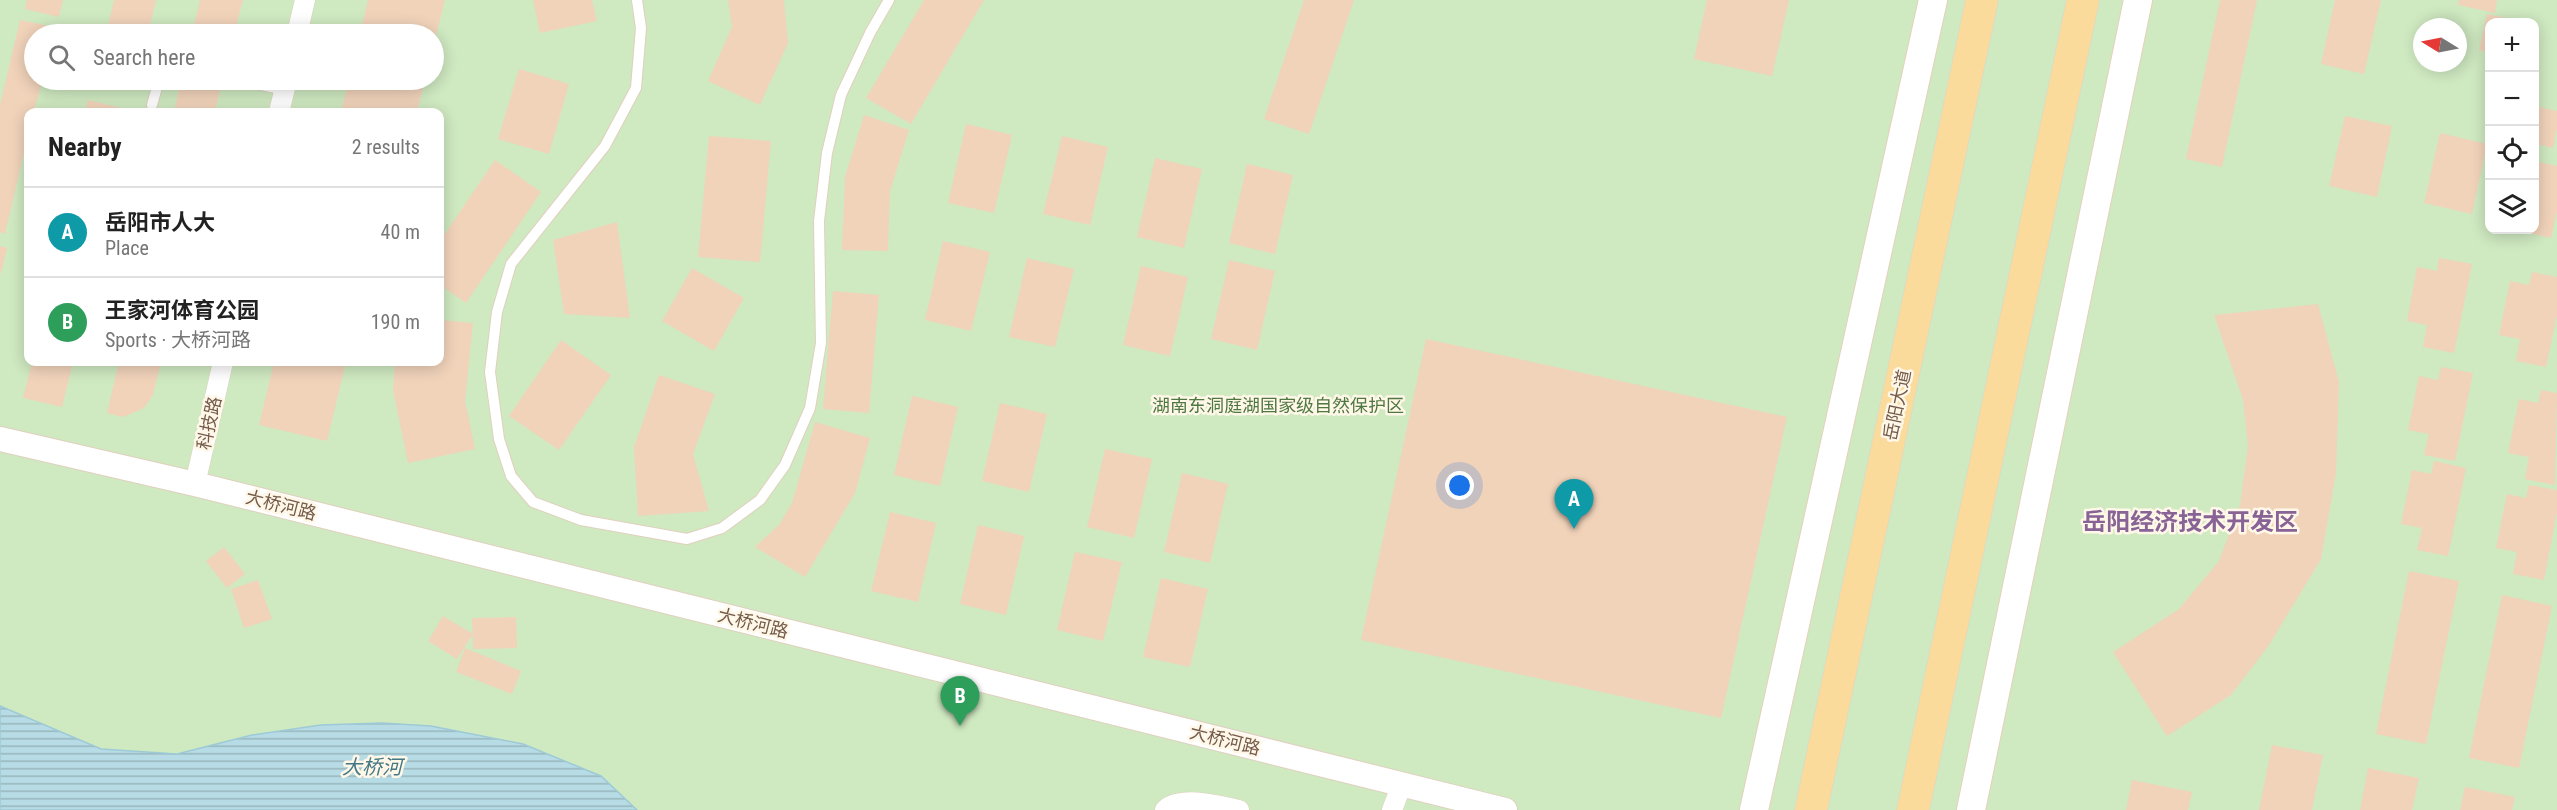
<!DOCTYPE html>
<meta charset="utf-8">
<style>
body{margin:0;font-family:"Roboto Condensed","Noto Sans SC",sans-serif;background:#f6f6f6;color:#222}
.controls{position:absolute;right:18px;top:18px;display:grid;overflow:hidden;border-radius:12px;box-shadow:0 3px 15px #0003}
.controls button{width:54px;height:54px;display:grid;place-items:center;padding:0;border:0;border-bottom:2px solid #e0e0e0;background:#fff;color:#222;font:30px sans-serif}
.compass{position:absolute;left:2413px;top:18px;width:54px;height:54px;border-radius:50%;background:#fff;box-shadow:0 3px 15px #0003;rotate:280deg}
.you{position:absolute;left:1460px;top:486px;width:21px;height:21px;margin:-15px;border:4px solid #fff;border-radius:50%;background:#1a73e8;box-shadow:0 0 0 9px #1a73e833}
.badge{display:grid;place-items:center;width:39px;height:39px;border-radius:50%;background:#e47348;color:#fff;font-size:20px;font-weight:700}
.pin{position:absolute;translate:-50% -50px;filter:drop-shadow(0 2px 3px #0008)}
.pin::after{content:'';position:absolute;top:32px;width:21px;height:18px;background:inherit;clip-path:polygon(0 0,100% 0,50% 100%)}
.list{margin:0;padding:0;list-style:none}
h2{display:flex;justify-content:space-between;align-items:center;height:78px;margin:0;padding:0 24px;font-size:26px}
h2 small{font-size:20px;font-weight:400;color:#767676}
.list li{display:grid;grid-template-columns:39px 1fr auto;gap:18px;align-items:center;box-sizing:border-box;height:90px;padding:0 24px;border-top:2px solid #e0e0e0}
.list b{display:block;font-size:22px;white-space:nowrap}
.list p{margin:0;font-size:20px;white-space:nowrap;color:#767676}
.list em{font-size:20px;font-style:normal;color:#767676}
.icon{flex:none;width:33px;height:33px;fill:none;stroke:currentColor;stroke-width:2;stroke-linecap:round;stroke-linejoin:round}
.map{position:relative;flex:none;width:2557px;height:810px;overflow:hidden}
.search{position:absolute;background:#fff;box-shadow:0 3px 15px #0003;left:24px;top:24px;width:420px;height:66px;display:flex;align-items:center;gap:15px;box-sizing:border-box;padding:0 21px;border-radius:33px;color:#767676;font-size:22px}
.panel{position:absolute;background:#fff;box-shadow:0 3px 15px #0003;left:24px;top:108px;width:420px;height:258px;border-radius:12px}
.map>svg:first-child{display:block}
.park{fill:#cfe9c1;fill-rule:evenodd}
.water{fill:url(#water-rules);stroke:#9dcad6;stroke-width:1.5}
.building{fill:#f1d3ba}
.lines{fill:none;stroke-linecap:round;stroke-linejoin:round}
.service-casing{stroke:#e0d0be;stroke-width:12}
.minor-casing{stroke:#e0d0be;stroke-width:21}
.tertiary-casing{stroke:#e0d0be;stroke-width:26}
.secondary-casing{stroke:#e5d1bc;stroke-width:30}
.primary-casing{stroke:#dbd4d0;stroke-width:33}
.service{stroke:#fff;stroke-width:10}
.minor{stroke:#fff;stroke-width:20}
.tertiary{stroke:#fff;stroke-width:24}
.secondary{stroke:#fff;stroke-width:28}
.primary{stroke:#fadb9b;stroke-width:32}
.labels{text-anchor:middle;dominant-baseline:central;stroke-width:5;stroke-linejoin:round;paint-order:stroke}
.park-label{font-size:18px;fill:#4e7842;stroke:#fff7e8}
.street-label{font-size:18px;fill:#735a49;stroke:#fff7e8}
.water-label{font-size:20px;font-style:italic;fill:#437886;stroke:#fff7e8}
.district-label{font-size:24px;font-weight:bold;fill:#886496;stroke:#fff7e8}
</style>
<div class="map">
<svg width="2557" height="810" viewBox="0 0 2557 810">
<defs>
<pattern id="water-rules" width="6" height="5" patternUnits="userSpaceOnUse" patternTransform="scale(1.5)"><rect width="6" height="5" fill="#b7dce5"/><path d="M0 2.5h6" fill="none" stroke="#99b5bc"/></pattern>
</defs>
<rect width="100%" height="100%" fill="#fcf3e2"/>
<path class="park" d="M0,0h2557v810h-2557zM2490,22h44v208h-44zM2422,27h36v36h-36zM34,34h400v46h-400zM28,112h412v250h-412z"/>
<path class="water" d="M0,706l101,43 76,5 75,-19 69,-10 61,-2 49,3 92,18 78,32 36,34h-637z"/>
<path class="building" d="M27,0h36l-4,17 -34,-8z
M114,0h42l-8,34 -40,-9z
M200,0h43l-9,34h-42z
M368,0h77l-11,43v-9h-74z
M533,0h59l5,21 -57,12z
M728,0h56l4,43 -28,62 -52,-24 24,-54z
M924,0h60l-73,124 -45,-26z
M1304,0h50l-45,134 -45,-15z
M1707,0h82l-17,76 -78,-17z
M2220,0h37l-35,167 -36,-8z
M2335,0h46l-17,74 -43,-10z
M2459,0h38l-2,13 -37,-8z
M2487,14l34,7 -31,1v31l-11,-3z
M20,20l34,7 -2,7h-18v46h8l-8,32h-6v23l-23,99 -5,-2v-127z
M519,69l50,15 -20,70 -51,-15z
M181,80h18l22,5 -6,27h-41z
M349,80h76l-8,32h-76z
M88,100l38,9 -1,3h-40z
M2535,106l22,5v17l-4,20 -18,-4z
M864,115l45,15 -19,61 -2,60 -46,-1 3,-73z
M2345,116l47,10 -15,71 -48,-11z
M966,124l46,11 -18,78 -46,-10z
M2440,133l47,11 -15,70 -48,-11z
M709,136l62,5 -11,121 -62,-5z
M1062,136l46,11 -18,78 -47,-11z
M1155,158l47,11 -18,79 -47,-11z
M495,160l46,32 -75,111 -26,-18v-44z
M2535,161l22,5v45l-6,27 -35,-8h19z
M1247,164l46,11 -18,79 -46,-11z
M617,222l13,96 -66,-4 -11,-74z
M943,241l47,11 -19,79 -46,-11z
M0,246l7,2 -6,25h-1z
M1027,258l47,11 -19,78 -46,-10z
M2439,258l33,6 -18,89 -31,-6 4,-22 -20,-4 10,-54 20,4z
M1229,260l46,11 -18,79 -46,-11z
M1141,266l47,11 -18,79 -47,-11z
M692,268l52,30 -30,53 -52,-30z
M2532,272l25,5v38l-11,52 -30,-6 4,-22 -21,-4 11,-54 19,4z
M833,291l46,4 -10,118 -46,-4z
M2318,304l21,78 -3,91 -15,86 -52,86 -38,50 -64,41 -54,-84 66,-43 40,-48 21,-56 8,-59 -5,-46 -29,-85z
M440,320l33,3 -8,78 10,48 -67,14 -15,-73 2,-28h45z
M1426,339l361,78 -66,301 -360,-78z
M561,340l50,35 -52,75 -50,-34z
M32,362h41l-11,45 -39,-9z
M119,362h42l-8,33 -9,13 -21,9 -16,-4z
M274,362h72l-19,79 -68,-16z
M2441,367l32,6 -18,88 -31,-6 5,-21 -21,-4 11,-54 19,4z
M659,375l56,19 -22,60 16,57 -71,5 -4,-69z
M2541,390l16,3 -2,92 -30,-6 4,-22 -21,-4 11,-54 19,4z
M912,396l46,11 -18,79 -46,-11z
M1000,403l47,11 -18,78 -47,-11z
M815,422l55,16 -15,55 -50,84 -50,-30 24,-22 13,-22z
M1105,449l47,10 -18,79 -47,-11z
M2434,461l32,7 -18,88 -31,-6 5,-22 -21,-4 11,-54 19,4z
M1182,473l46,11 -18,79 -46,-11z
M2529,485l28,5v22l-13,68 -31,-6 4,-22 -21,-4 11,-54 19,4z
M890,512l46,11 -18,79 -47,-11z
M978,525l46,11 -18,79 -46,-11z
M224,547l21,27 -18,14 -21,-27z
M1075,552l47,10 -19,79 -46,-11z
M2409,571l50,10 -33,163 -50,-10z
M1161,578l47,11 -18,78 -47,-10z
M258,580l14,39 -28,9 -13,-39z
M2502,595l50,11 -33,162 -50,-10z
M443,616l30,18 -16,25 -29,-18z
M516,617l1,31 -44,1 -1,-31z
M465,648l56,23 -9,23 -56,-22z
M2272,745l51,10 -11,55h-53z
M2368,768l51,10 -7,32h-52z
M2132,780l60,12 -4,18h-62z
M2465,787l50,10 -3,13h-52z"/>
<g class="lines">
<defs>
<path id="service" d="M637,0l4,28 -5,60 -31,58 -94,118 -14,48 -7,60 9,67 12,37 22,26 48,18 106,19 35,-11 38,-28 25,-35 25,-57 11,-65 -2,-122 8,-68 14,-58 29,-62 19,-33
M238,80l47,10
M152,105l7,-25"/>
<path id="minor" d="M297,34l8,-34
M279,112l8,-32
M195,484l28,-122
M1165,810c16,-15 55,-4 74,0
M1392,810l10,-26"/>
<path id="tertiary" d="M0,439l195,45 1310,326"/>
<path id="secondary" d="M1754,810l179,-810
M1971,810l167,-810"/>
<path id="primary" d="M1811,810l171,-810
M1913,810l170,-810"/>
</defs>
<use href="#service" class="service-casing"/>
<use href="#minor" class="minor-casing"/>
<use href="#tertiary" class="tertiary-casing"/>
<use href="#secondary" class="secondary-casing"/>
<use href="#primary" class="primary-casing"/>
<use href="#service" class="service"/>
<use href="#minor" class="minor"/>
<use href="#tertiary" class="tertiary"/>
<use href="#secondary" class="secondary"/>
<use href="#primary" class="primary"/>
</g>
<g class="labels">
<g class="park-label">
<text x="1278" y="405">湖南东洞庭湖国家级自然保护区</text>
</g>
<g class="street-label">
<text transform="translate(1897 405) rotate(-78)">岳阳大道</text>
<text transform="translate(209 423) rotate(-77)">科技路</text>
<text transform="translate(281 505) rotate(14)">大桥河路</text>
<text transform="translate(753 623) rotate(14)">大桥河路</text>
<text transform="translate(1225 740) rotate(14)">大桥河路</text>
</g>
<g class="water-label">
<text x="372" y="767">大桥河</text>
</g>
<g class="district-label">
<text x="2190" y="522">岳阳经济技术开发区</text>
</g>
</g>
</svg>
<div class="controls">
<button>+</button>
<button>−</button>
<button><svg class="icon" aria-label="locate" viewBox="0 0 24 24"><circle cx="12" cy="12" r="6"/><path d="M12 2v4M12 18v4M2 12h4M18 12h4"/></svg></button>
<button><svg class="icon" aria-label="layers" viewBox="0 0 24 24"><path d="M12 4l9 5-9 5-9-5zM3 14l9 5 9-5"/></svg></button>
</div>
<svg class="compass" viewBox="-18 -18 36 36"><path d="M0-13l5 13h-10z" fill="#e53935"/><path d="M0 13l5-13h-10z" fill="#767676"/></svg>
<div class="you"></div>
<div class="pin badge" style="left:1574px;top:529px;background:#0f9aa8">A</div>
<div class="pin badge" style="left:960px;top:726px;background:#2e9e5b">B</div>
<div class="search"><svg class="icon" aria-label="search" viewBox="0 0 24 24"><circle cx="10" cy="10" r="6"/><path d="M15 15l6 6"/></svg>Search here</div>
<section class="panel">
<h2>Nearby<small>2 results</small></h2>
<ul class="list">
<li><span class="badge" style="background:#0f9aa8">A</span><div><b>岳阳市人大</b><p>Place</p></div><em>40 m</em></li>
<li><span class="badge" style="background:#2e9e5b">B</span><div><b>王家河体育公园</b><p>Sports · 大桥河路</p></div><em>190 m</em></li>
</ul>
</section>
</div>
